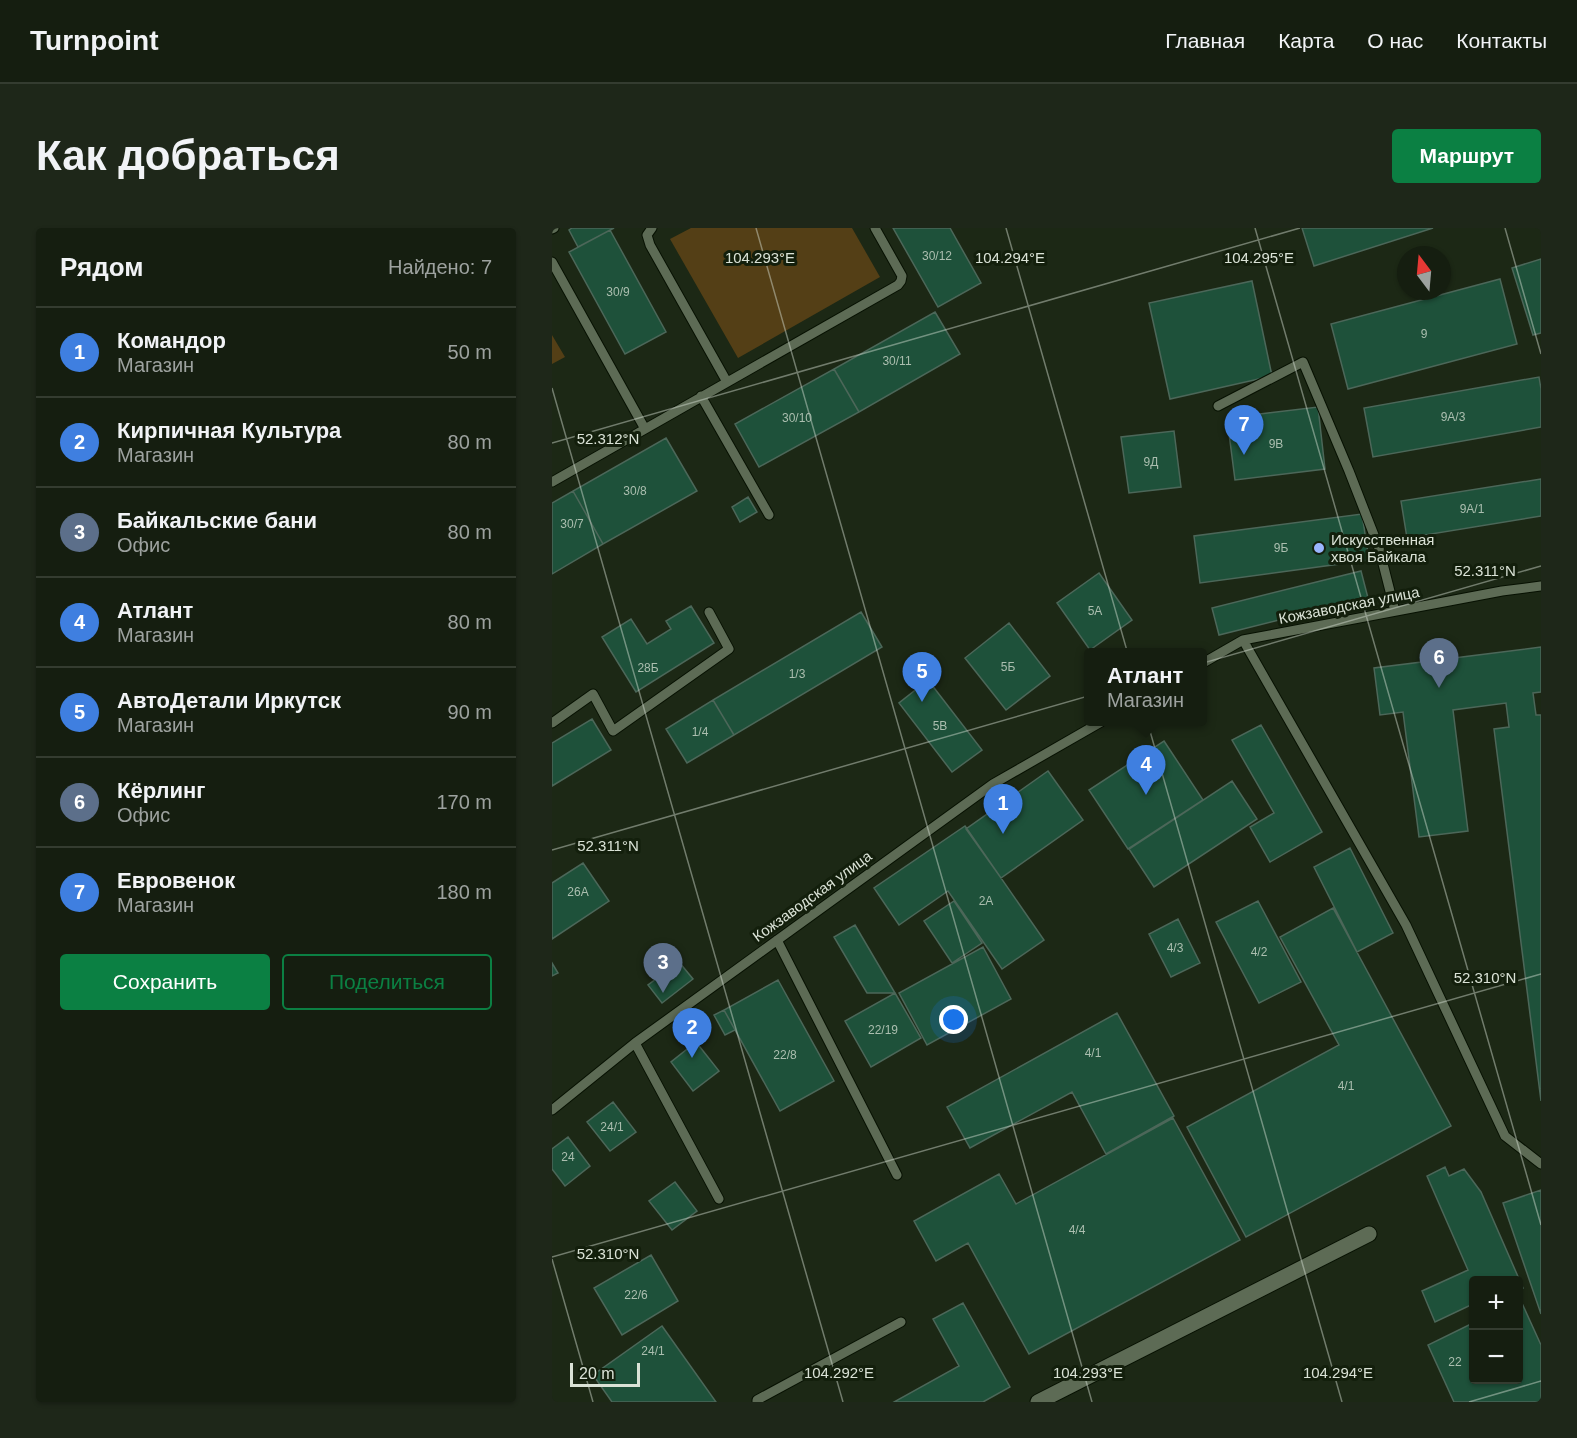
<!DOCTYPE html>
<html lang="ru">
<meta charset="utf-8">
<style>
body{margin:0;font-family:Helvetica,sans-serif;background:#1e2719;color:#f1f3f6}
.controls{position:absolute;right:18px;bottom:18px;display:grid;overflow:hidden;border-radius:6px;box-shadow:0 2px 4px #0004}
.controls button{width:54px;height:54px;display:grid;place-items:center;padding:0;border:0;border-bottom:2px solid #343c30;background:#151e10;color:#f1f3f6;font:30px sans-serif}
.compass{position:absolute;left:845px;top:18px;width:54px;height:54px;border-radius:50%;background:#151e10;box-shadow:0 2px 4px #0004;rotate:344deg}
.scale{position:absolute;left:18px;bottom:15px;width:70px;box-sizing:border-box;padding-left:6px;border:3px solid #dae2d6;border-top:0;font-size:16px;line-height:21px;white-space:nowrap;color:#dae2d6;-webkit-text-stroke:4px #131f0c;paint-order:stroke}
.you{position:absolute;left:402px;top:792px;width:21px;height:21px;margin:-15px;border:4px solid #fff;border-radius:50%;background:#1a73e8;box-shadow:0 0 0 9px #1a73e833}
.badge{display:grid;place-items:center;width:39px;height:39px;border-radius:50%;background:#0b8043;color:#fff;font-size:20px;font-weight:700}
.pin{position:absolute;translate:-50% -50px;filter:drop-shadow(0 2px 3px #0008)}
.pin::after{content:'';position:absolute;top:32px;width:21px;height:18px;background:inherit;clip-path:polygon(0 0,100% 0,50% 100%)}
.popup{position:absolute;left:532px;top:420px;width:123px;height:78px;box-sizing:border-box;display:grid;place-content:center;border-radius:6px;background:#151e10;filter:drop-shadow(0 2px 4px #0005);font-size:20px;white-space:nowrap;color:#9da29f}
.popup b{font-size:22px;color:#f1f3f6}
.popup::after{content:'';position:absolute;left:50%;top:100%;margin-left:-12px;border:12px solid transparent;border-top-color:#151e10}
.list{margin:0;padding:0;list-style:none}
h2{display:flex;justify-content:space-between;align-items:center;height:78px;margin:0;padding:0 24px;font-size:26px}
h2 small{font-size:20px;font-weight:400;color:#9da29f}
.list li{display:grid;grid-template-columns:39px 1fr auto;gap:18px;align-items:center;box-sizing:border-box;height:90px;padding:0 24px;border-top:2px solid #343c30}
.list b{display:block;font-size:22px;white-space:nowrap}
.list p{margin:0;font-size:20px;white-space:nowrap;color:#9da29f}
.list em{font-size:20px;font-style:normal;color:#9da29f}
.actions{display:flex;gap:12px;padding:18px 24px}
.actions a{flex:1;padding:14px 0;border:2px solid #0b8043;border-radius:6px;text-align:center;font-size:21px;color:#0b8043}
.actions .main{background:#0b8043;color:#fff}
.map{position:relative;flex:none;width:989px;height:1174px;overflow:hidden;border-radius:6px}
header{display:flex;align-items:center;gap:36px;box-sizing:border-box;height:84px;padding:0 30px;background:#151e10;border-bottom:2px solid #343c30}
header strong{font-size:28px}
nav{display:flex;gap:33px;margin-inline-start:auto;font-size:21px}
.intro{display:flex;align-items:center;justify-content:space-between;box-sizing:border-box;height:144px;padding:0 36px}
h1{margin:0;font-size:42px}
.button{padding:15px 27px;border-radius:6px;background:#0b8043;color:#fff;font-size:21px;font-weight:700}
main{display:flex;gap:36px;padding:0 36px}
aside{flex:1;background:#151e10;border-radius:6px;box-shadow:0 2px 4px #0004}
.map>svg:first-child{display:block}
.green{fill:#543f16}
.building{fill:#1e513a;stroke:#4c6759;stroke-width:1.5}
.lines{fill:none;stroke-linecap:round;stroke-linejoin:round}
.lane-casing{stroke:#071102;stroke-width:11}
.street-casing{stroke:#071102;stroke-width:17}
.lane{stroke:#5d6b55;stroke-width:9}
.street{stroke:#5d6b55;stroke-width:15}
.ticks{fill:none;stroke:#dae2d6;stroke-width:1.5;stroke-opacity:0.45}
.poi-dot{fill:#9ab5fd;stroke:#131f0c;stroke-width:2}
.labels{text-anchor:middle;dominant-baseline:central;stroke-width:6;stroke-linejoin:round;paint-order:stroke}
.number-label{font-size:12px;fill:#abbeaf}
.poi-label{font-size:15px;fill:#dae2d6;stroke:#131f0c;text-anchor:start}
.street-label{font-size:15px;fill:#dae2d6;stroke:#131f0c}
.ticks-label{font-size:15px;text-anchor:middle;fill:#dae2d6;stroke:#131f0c;stroke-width:6;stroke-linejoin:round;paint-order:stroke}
</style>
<header>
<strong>Turnpoint</strong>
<nav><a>Главная</a><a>Карта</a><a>О нас</a><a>Контакты</a></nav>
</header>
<div class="intro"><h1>Как добраться</h1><a class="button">Маршрут</a></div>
<main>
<aside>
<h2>Рядом<small>Найдено: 7</small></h2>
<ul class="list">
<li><span class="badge" style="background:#3f7fe0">1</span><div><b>Командор</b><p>Магазин</p></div><em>50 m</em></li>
<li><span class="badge" style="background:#3f7fe0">2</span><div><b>Кирпичная Культура</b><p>Магазин</p></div><em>80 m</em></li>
<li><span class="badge" style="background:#5c6f8a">3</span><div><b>Байкальские бани</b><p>Офис</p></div><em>80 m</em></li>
<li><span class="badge" style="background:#3f7fe0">4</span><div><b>Атлант</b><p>Магазин</p></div><em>80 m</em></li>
<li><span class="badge" style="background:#3f7fe0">5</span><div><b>АвтоДетали Иркутск</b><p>Магазин</p></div><em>90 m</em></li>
<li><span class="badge" style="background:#5c6f8a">6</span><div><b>Кёрлинг</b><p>Офис</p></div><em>170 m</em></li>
<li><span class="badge" style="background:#3f7fe0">7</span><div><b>Евровенок</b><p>Магазин</p></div><em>180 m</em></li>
</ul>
<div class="actions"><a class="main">Сохранить</a><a>Поделиться</a></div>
</aside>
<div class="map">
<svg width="989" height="1174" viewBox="0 0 989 1174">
<rect width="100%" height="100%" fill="#1c2815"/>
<path class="green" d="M139,0h161l28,49 -142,81 -68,-119z
M0,107l13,22 -13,7z"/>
<path class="building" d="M20,0h42l-36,19 -9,-17z
M341,0h57l31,55 -43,24z
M750,0h131l-119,38z
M58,2l56,102 -41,22 -56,-102z
M989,31v74l-8,2 -21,-67z
M948,51l17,65 -169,45 -17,-65z
M700,53l20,95 -102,23 -21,-96z
M383,84l25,42 -101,58 -25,-43z
M282,141l25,43 -100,55 -24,-43z
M987,149l2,12v38l-168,30 -9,-49z
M766,179l7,62 -90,11 -8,-62z
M622,203l7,56 -52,6 -8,-56z
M114,210l31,53 -94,53 -30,-53z
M989,251v37l-134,22 -6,-37z
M21,263l30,53 -51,30v-71z
M196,269l9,15 -17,10 -8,-15z
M810,286l7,46 -169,23 -6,-47z
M809,343l7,27 -149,37 -7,-27z
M547,345l33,47 -42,30 -33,-47z
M139,378l23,37 -78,49 -34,-55 29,-18 16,25 24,-15 -5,-8z
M309,384l21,35 -148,88 -21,-35z
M457,395l41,53 -44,34 -41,-52z
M989,419v45l-8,1 3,22h5v386l-47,-372 15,-2 -3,-24 -53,7 15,121 -49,6 -16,-125 -23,3 -6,-47z
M376,452l54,70 -30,22 -53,-69z
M161,472l21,35 -47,28 -21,-34z
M40,491l19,31 -59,36v-43z
M709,497l61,107 -52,30 -20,-35 24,-14 -42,-73z
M612,513l39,59 -75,49 -39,-59z
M496,543l35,49 -82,58 -35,-49z
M680,553l25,38 -103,68 -25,-38z
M413,598l79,114 -42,29 -54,-78 -49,34 -25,-37z
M798,620l43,85 -36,19 -43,-85z
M31,635l26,38 -57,38v-56z
M402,673l28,42 -30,20 -28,-42z
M706,673l43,81 -42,21 -43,-81z
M781,680l118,218 -205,111 -59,-110 152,-82 -59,-108z
M626,691l22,44 -29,14 -22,-43z
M303,697l40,68h-28l-33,-56z
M431,719l28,52 -84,46 -28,-52z
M127,734l14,17 -31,24 -14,-18z
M0,735l6,10 -6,3z
M226,752l56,101 -54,30 -56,-101z
M343,765l26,45 -50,29 -26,-46z
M172,782l11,20 -10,5 -11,-20z
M565,785l57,103 -68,38 -34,-62 -102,56 -23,-41z
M144,814l23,29 -26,20 -22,-29z
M61,874l23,30 -26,19 -23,-29z
M621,890l67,122 -211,114 -61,-111 -32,18 -22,-40 85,-47 17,30z
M16,909l22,29 -25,20 -13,-17v-20z
M893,939l4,9 15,-7 17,23 42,96 -5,2v-10h-45v24l-38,18 -13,-31 46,-21 -41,-94z
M123,954l22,29 -25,19 -23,-29z
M989,962v124l-38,-111z
M99,1027l27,46 -56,34 -28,-47z
M969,1073l20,44v57h-87l-26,-57 45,-22v57h45v-78z
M411,1075l47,84 -27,15h-89l65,-36 -26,-47z
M110,1098l54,76h-104l-19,-27z"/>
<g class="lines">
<defs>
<path id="lane" d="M100,0l-5,7 3,10 77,137
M0,1l2,-1
M0,34l93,167
M149,168l68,119
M666,178l85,-44 46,109 30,77 16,63
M0,254l346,-197 3,-4 1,-5 -27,-48
M691,412l163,285 99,211 36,28
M651,435l40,-23 259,-49 39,-5
M0,495l41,-29 20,37 116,-82 -20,-37
M225,712l120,235
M83,815l84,156
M0,882l83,-67 358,-259 108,-62
M205,1174v-2l144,-78"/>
<path id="street" d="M486,1174l331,-168"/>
</defs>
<use href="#lane" class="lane-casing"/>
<use href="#street" class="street-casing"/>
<use href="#lane" class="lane"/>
<use href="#street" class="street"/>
</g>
<path class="ticks" d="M204,0l336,1174M454,0l336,1174M703,0l286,997M953,0l36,126M0,160l291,1014M0,215l748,-215M0,622l989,-284M0,1029l989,-283M0,1031l41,143M917,1174l72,-21"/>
<circle class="poi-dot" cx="767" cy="320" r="6"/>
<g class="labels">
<g class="number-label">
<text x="385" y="28">30/12</text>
<text x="66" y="64">30/9</text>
<text x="872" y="106">9</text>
<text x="345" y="133">30/11</text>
<text x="901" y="189">9А/3</text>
<text x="245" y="190">30/10</text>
<text x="724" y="216">9В</text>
<text x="599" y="234">9Д</text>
<text x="83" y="263">30/8</text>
<text x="920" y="281">9А/1</text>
<text x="20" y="296">30/7</text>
<text x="729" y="320">9Б</text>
<text x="543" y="383">5А</text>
<text x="456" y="439">5Б</text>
<text x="96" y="440">28Б</text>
<text x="245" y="446">1/3</text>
<text x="388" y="498">5В</text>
<text x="148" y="504">1/4</text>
<text x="26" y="664">26А</text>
<text x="434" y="673">2А</text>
<text x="623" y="720">4/3</text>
<text x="707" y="724">4/2</text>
<text x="331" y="802">22/19</text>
<text x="541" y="825">4/1</text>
<text x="233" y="827">22/8</text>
<text x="794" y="858">4/1</text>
<text x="60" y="899">24/1</text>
<text x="16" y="929">24</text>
<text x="525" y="1002">4/4</text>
<text x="84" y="1067">22/6</text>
<text x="101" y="1123">24/1</text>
<text x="903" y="1134">22</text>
</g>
<g class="poi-label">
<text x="779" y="311">Искусственная<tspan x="779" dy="17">хвоя Байкала</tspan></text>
</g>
<g class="street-label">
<text transform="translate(797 377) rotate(-11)">Кожзаводская улица</text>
<text transform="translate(260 668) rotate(-36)">Кожзаводская улица</text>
</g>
</g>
<g class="ticks-label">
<text x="208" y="35">104.293°E</text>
<text x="458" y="35">104.294°E</text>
<text x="707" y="35">104.295°E</text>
<text x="56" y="216">52.312°N</text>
<text x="933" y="348">52.311°N</text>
<text x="56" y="623">52.311°N</text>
<text x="933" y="755">52.310°N</text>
<text x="56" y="1031">52.310°N</text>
<text x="287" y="1150">104.292°E</text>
<text x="536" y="1150">104.293°E</text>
<text x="786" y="1150">104.294°E</text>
</g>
</svg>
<div class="controls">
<button>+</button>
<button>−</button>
</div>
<svg class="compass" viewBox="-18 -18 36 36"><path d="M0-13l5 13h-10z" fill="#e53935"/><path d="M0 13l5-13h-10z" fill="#9da29f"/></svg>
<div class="scale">20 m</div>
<div class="you"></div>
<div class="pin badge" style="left:451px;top:606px;background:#3f7fe0">1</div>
<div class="pin badge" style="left:140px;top:830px;background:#3f7fe0">2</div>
<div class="pin badge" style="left:111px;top:765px;background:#5c6f8a">3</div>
<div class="pin badge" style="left:594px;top:567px;background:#3f7fe0">4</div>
<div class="popup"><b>Атлант</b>Магазин</div>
<div class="pin badge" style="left:370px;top:474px;background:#3f7fe0">5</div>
<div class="pin badge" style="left:887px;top:460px;background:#5c6f8a">6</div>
<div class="pin badge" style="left:692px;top:227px;background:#3f7fe0">7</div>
</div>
</main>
